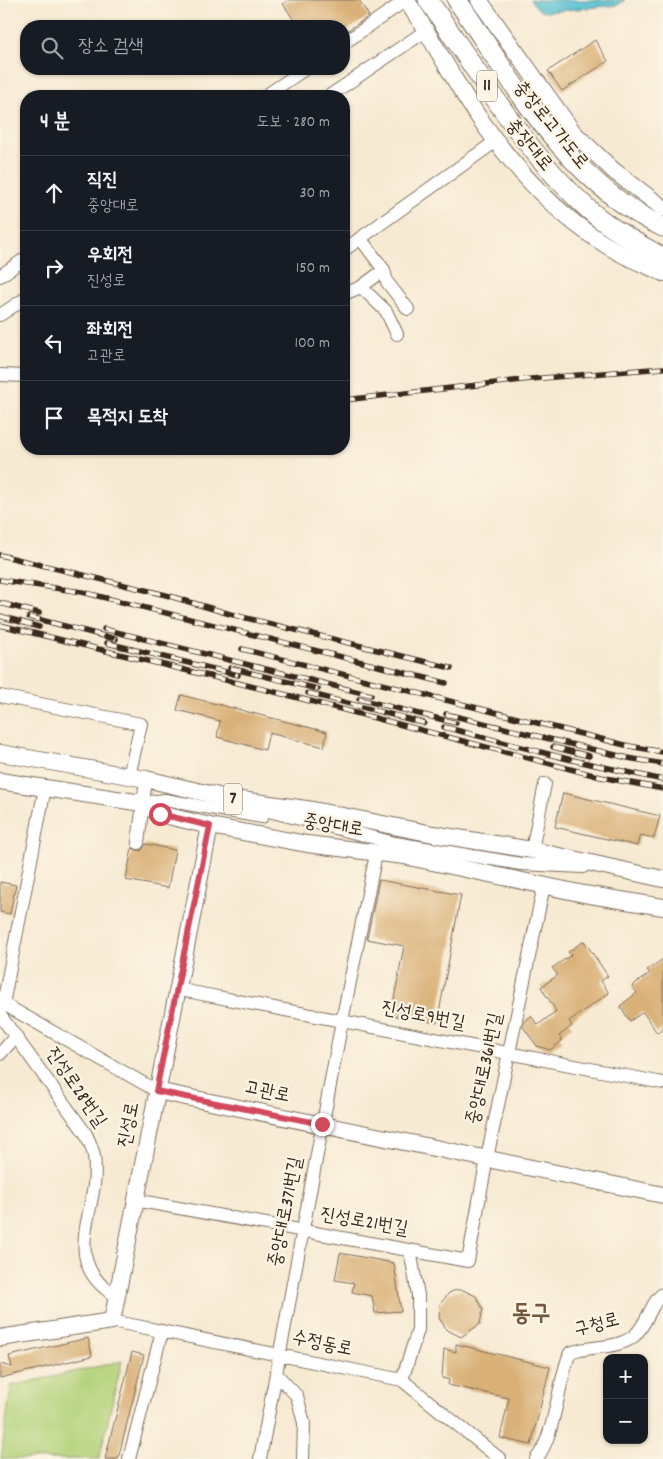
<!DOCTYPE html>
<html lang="ko">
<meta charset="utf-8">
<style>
body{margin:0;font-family:Dekko,"Poor Story",sans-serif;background:#20242c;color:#f1f3f6}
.controls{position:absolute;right:15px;bottom:15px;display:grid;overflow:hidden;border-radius:10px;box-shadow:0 1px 4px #0004}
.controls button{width:45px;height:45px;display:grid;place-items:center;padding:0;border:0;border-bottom:1px solid #363941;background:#171b24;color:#f1f3f6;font:25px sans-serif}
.stop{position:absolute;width:15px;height:15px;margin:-11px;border:4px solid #d1495b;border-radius:50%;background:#fff}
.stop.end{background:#d1495b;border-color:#fff;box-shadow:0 1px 5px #0008}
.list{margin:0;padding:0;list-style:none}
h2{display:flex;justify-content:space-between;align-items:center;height:65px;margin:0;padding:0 20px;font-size:21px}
h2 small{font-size:16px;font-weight:400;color:#9ea1a6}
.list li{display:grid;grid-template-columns:32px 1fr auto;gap:15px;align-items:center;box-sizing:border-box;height:75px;padding:0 20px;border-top:1px solid #363941}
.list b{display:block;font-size:19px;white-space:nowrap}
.list p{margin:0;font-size:16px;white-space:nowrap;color:#9ea1a6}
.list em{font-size:16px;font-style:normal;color:#9ea1a6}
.icon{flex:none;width:28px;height:28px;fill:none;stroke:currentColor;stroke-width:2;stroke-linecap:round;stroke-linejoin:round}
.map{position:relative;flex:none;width:663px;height:1459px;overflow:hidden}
.search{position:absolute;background:#171b24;box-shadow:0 1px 4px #0004;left:20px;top:20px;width:330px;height:55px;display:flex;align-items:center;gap:12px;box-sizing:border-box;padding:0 18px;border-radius:20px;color:#9ea1a6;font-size:19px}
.panel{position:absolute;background:#171b24;box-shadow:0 1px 4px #0004;left:20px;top:90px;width:330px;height:365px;border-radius:20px}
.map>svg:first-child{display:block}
.green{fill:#b4d37b;stroke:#787e4c}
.water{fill:#55bfd1;stroke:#487478}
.building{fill:#d9b077}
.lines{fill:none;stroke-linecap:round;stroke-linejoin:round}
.minor-casing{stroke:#7d6d5d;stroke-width:14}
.major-casing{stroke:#7d6d5d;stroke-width:18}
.highway-casing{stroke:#7d6d5d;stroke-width:21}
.minor{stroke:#fff;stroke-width:12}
.major{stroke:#fff;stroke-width:16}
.highway{stroke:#fff;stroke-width:19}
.rail-casing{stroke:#3b2a1e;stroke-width:5.5}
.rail{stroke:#fcf5e5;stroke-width:4;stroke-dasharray:11;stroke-linecap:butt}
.route{stroke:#d1495b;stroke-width:6}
.labels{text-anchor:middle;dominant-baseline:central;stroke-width:4.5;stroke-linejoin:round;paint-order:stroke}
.shield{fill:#fcf5e5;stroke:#75675a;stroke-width:1}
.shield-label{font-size:18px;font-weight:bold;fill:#3b2a1e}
.street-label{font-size:19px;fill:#3b2a1e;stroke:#fcf5e5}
.district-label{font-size:24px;font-weight:bold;fill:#72593d;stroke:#fcf5e5}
</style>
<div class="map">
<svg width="663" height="1459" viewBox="0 0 663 1459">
<rect width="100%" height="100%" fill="#fcf5e5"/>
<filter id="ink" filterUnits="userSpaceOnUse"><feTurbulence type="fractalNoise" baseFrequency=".02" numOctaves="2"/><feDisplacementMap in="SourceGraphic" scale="10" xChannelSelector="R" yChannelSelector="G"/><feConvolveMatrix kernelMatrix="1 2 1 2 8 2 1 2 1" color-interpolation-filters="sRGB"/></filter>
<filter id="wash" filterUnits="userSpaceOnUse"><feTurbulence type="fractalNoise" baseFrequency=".0096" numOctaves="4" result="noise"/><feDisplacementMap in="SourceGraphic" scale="20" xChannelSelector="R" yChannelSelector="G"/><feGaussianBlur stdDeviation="1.12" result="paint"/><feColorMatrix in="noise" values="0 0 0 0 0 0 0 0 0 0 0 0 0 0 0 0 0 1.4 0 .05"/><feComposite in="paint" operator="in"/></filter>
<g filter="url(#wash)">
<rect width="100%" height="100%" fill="#f7ead3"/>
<path class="green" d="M122,1361l-23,98h-98l10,-73z"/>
<path class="water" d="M530,0h95l-7,5 -71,7 -7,-1z"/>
<g id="blocks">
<path class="building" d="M289,0h70l10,16 -25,17v-7h-46l-15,-22z
M595,40l13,21 -46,30 -14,-20z
M181,695l146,37 -3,15 -55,-14 -4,17 -48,-13 3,-16 -43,-11z
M563,793l97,23 -6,22 -14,-3 -3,11 -82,-19z
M146,844l29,6 -7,38 -42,-8 6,-32 9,3z
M379,880l82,15 -24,128 -46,-8 13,-69 -37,-7z
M0,882l16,3 -6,29 -10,-2z
M584,941l24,35 -7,5 8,12 -40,28 3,5 -13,10 3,5 -12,9 -13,-4 -14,-19 1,-5 7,-6 7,9 18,-14 -15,-24 17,-12 -6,-7 19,-13 -3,-3z
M663,959v70l-6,4 -14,-21 -13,9 -10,-15 17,-13 -5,-7 18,-13 -3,-3z
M340,1253l54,10 7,48 -26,2 -3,-17 -20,-4 2,-9 -19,-3z
M456,1290h7l13,6 7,13 -3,15 -19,13 -14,-7 -8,-12 1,-14 9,-11z
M88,1338l4,18 -92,22v-14l12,3 -3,-11z
M456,1344l94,23 -19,78 -31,-7 9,-40 -61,-13 1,-5 -7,-2 2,-29 12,3z
M132,1352l12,3 -26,104h-13z"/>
</g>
</g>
<g filter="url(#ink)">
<use href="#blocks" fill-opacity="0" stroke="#7d6d5d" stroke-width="1"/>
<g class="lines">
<defs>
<path id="minor" d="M344,43l62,-43
M265,96l40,-27
M329,96l98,-66
M360,238l24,32 3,12 21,27
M344,250l152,-109
M0,276l26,-18
M361,287l25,24 11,23
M344,294l17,-7 23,-17
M0,315l26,-17
M0,375l26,1
M0,696l141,28 -12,52
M142,803l23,-3 97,17
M249,806l146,37 126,21 62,3
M138,843l8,-64
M532,850l13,-66
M176,989l487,94
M0,1002l157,89
M3,1004l42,-216
M0,1015l86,119c3,7 7,15 8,22 8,55 -39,103 23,141
M0,1054l16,-18
M135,1200l333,61 19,-103 57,-273
M112,1321l290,59 98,79
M276,1374l21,22 7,27 -1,36
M402,1380l16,-50v-35l-8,-45
M129,1459l33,-128
M260,1459l82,-438 34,-167
M536,1459c19,-21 22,-78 34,-106 20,-8 47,-3 64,-17 14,-12 17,-35 29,-42"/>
<path id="major" d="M406,0c27,38 47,81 74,119 36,52 82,102 138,133 14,8 30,14 45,21
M479,0l94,132 41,39 49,37
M0,753l146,26 81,19 86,12 120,24 99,16 131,29
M0,781l142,22 18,11 50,12 97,18 97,12 180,38 79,13
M157,1091l506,104
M0,1338l112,-17 98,-495"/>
<path id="highway" d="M428,0c50,71 94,149 159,208 22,20 50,35 76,50
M457,0c56,82 112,184 206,227"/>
</defs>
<use href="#minor" class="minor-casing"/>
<use href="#major" class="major-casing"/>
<use href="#highway" class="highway-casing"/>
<use href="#minor" class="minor"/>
<use href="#major" class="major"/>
<use href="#highway" class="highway"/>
<defs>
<path id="rail" d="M344,400l187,-21 132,-11
M0,555l166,40 64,19 221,54
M0,580l82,12 364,91
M0,603l39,10
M0,616l39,11
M29,617l87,22
M0,625l287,70 314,82 62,12
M104,629l267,66
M107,643l131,32
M242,649l387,97 34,6
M230,668l88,21
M308,693l116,30
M359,699l97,24
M446,714l182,44 35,6
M444,727l124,32 95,21
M553,747l36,9"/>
</defs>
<use href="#rail" class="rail-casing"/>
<use href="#rail" class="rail"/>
</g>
</g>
<g class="lines" filter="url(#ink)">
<path class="route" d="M160,814l50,12 -54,265 166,33"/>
</g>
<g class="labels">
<g class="shield">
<rect x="477" y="70.5" width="20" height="31" rx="4"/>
<rect x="224" y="783.5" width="18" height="31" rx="4"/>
</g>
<g class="shield-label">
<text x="487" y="86">11</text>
<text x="233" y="799">7</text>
</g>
<g class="street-label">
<text transform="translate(550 126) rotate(51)">충장로고가도로</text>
<text transform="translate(528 146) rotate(50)">충장대로</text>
<text transform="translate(333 827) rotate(9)">중앙대로</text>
<text transform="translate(423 1017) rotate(11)">진성로9번길</text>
<text transform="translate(486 1069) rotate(-78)">중앙대로361번길</text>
<text transform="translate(75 1088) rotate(56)">진성로28번길</text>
<text transform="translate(267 1093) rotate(12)">고관로</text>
<text transform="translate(130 1125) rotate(-79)">진성로</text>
<text transform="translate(287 1212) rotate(-79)">중앙대로371번길</text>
<text transform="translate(364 1223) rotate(10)">진성로21번길</text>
<text transform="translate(597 1326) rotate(-14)">구청로</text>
<text transform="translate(322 1345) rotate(12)">수정동로</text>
</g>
<g class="district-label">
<text x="531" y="1315">동구</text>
</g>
</g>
</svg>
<div class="controls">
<button>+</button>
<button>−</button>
</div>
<div class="stop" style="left:160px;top:814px"></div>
<div class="stop end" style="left:322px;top:1124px"></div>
<div class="search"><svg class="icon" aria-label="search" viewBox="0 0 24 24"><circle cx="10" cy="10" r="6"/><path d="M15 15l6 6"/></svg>장소 검색</div>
<section class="panel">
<h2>4 분<small>도보 · 280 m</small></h2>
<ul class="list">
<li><svg class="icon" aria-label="ahead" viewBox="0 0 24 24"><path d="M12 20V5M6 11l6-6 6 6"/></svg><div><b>직진</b><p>중앙대로</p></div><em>30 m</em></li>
<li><svg class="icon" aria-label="right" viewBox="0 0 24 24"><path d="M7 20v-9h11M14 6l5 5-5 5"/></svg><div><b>우회전</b><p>진성로</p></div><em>150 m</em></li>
<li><svg class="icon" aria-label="left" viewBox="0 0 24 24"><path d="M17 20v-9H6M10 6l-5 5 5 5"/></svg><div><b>좌회전</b><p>고관로</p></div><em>100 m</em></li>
<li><svg class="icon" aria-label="arrive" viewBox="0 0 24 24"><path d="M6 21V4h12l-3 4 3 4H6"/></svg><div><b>목적지 도착</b></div></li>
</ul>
</section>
</div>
